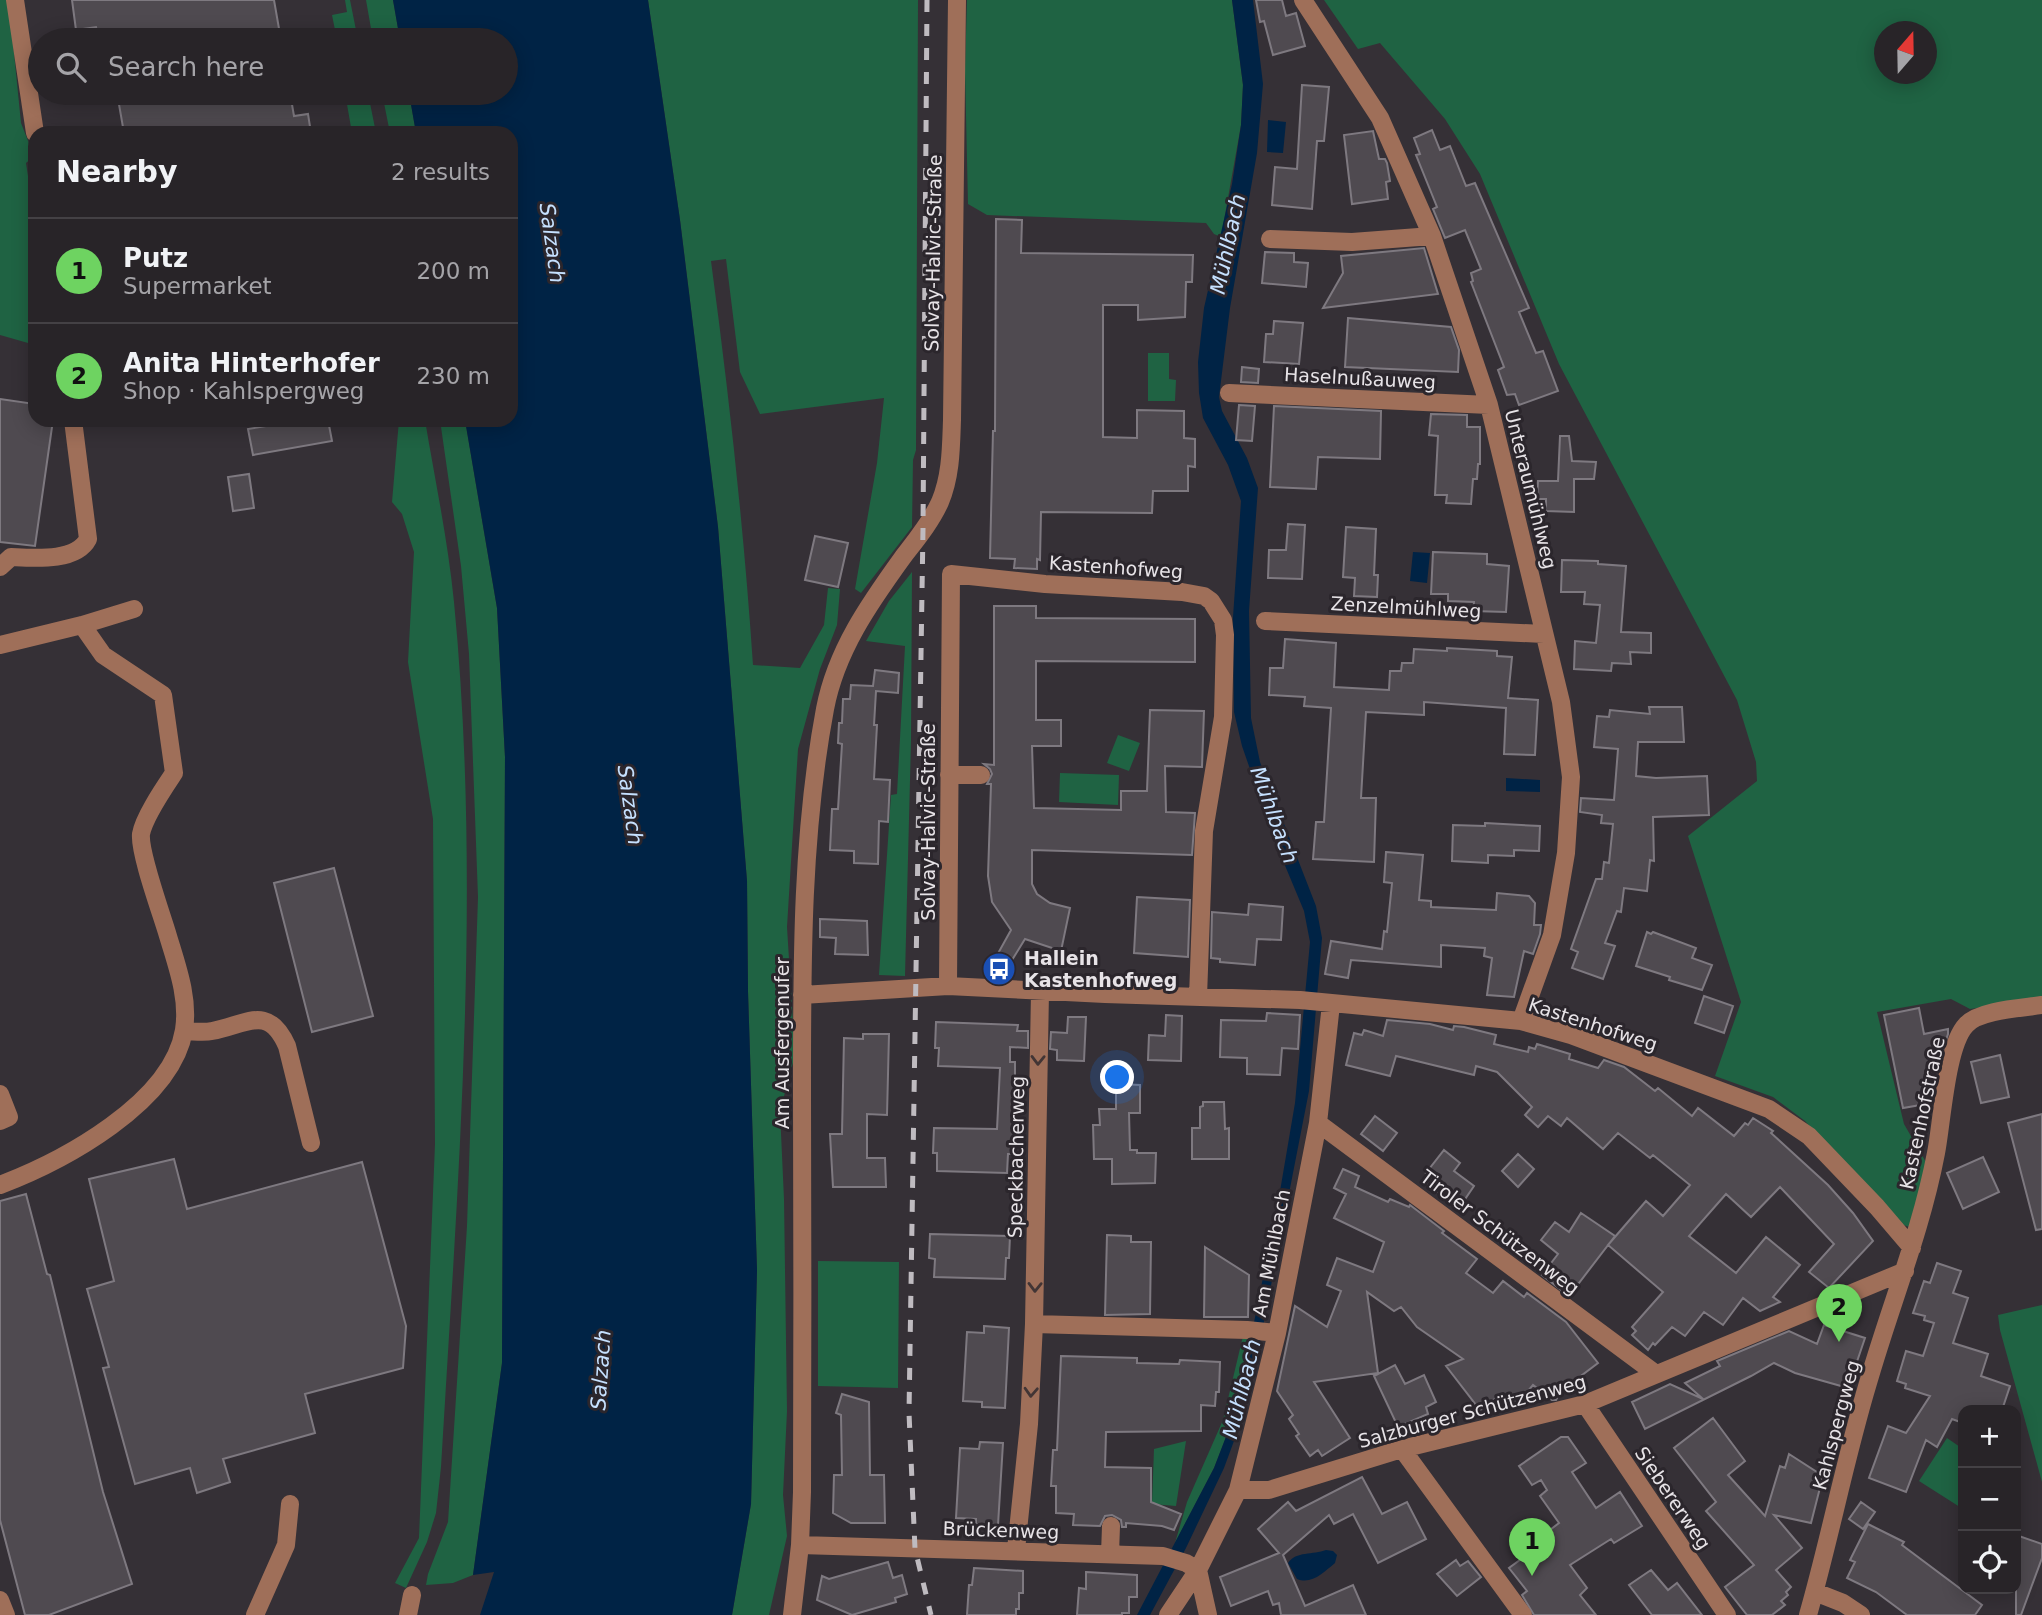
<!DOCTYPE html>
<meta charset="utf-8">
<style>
body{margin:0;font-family:"DejaVu Sans",sans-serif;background:#343034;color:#f1f3f6}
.controls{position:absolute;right:21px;bottom:21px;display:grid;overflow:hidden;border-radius:14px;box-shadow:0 4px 18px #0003}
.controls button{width:63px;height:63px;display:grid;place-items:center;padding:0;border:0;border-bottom:2px solid #444145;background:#282428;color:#f1f3f6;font:35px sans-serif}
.compass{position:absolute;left:1874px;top:21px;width:63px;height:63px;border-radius:50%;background:#282428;box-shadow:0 4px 18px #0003;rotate:20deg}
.you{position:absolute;left:1118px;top:1078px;width:24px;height:24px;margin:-18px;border:5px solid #fff;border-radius:50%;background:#1a73e8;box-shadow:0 0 0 10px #1a73e833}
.badge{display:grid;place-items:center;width:46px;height:46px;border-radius:50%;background:#6ed361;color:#111;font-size:23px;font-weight:700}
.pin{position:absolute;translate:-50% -58px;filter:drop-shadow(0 2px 4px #0008)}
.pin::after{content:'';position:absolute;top:37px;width:24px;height:21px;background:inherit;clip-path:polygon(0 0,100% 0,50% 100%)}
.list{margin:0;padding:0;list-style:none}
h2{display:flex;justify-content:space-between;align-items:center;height:91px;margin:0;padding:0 28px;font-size:30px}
h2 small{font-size:23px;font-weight:400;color:#a5a4a8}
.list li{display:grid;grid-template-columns:46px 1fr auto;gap:21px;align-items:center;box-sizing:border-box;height:105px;padding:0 28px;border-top:2px solid #444145}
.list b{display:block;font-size:26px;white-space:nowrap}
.list p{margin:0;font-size:23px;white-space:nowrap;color:#a5a4a8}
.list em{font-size:23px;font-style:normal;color:#a5a4a8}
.icon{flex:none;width:38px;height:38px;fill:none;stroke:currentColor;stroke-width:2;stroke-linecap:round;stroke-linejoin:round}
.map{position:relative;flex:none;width:2042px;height:1615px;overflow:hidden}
.search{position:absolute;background:#282428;box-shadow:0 4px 18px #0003;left:28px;top:28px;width:490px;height:77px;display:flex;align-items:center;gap:18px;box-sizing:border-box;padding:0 24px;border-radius:38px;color:#a5a4a8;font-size:26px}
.panel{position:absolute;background:#282428;box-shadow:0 4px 18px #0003;left:28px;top:126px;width:490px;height:301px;border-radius:21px}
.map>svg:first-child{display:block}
.green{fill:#1f6343;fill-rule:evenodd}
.water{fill:#002345}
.building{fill:#4f4a50;stroke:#7e7980;stroke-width:2}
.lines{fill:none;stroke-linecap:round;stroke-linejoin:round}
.minor{stroke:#9f6f59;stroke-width:18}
.rail{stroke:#bfbbc0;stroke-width:5;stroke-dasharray:12 12;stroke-linecap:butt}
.oneway{stroke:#423535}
.labels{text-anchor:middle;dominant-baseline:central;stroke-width:6;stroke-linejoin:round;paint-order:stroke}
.street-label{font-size:19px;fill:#e7e3e7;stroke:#2b262c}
.poi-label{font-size:19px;font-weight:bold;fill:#e7e3e7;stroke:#2b262c;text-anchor:start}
.water-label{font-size:21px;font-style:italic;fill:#c6e1ff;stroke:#2b262c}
</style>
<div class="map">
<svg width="2042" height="1615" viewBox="0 0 2042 1615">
<rect width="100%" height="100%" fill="#353036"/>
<path class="green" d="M0,0h8l1,3 12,120 13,33 -8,7 9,59v123l-35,-10z
M345,0h5l8,40h-21l-5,-25 15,-3z
M366,0h27l7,40h-27z
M648,0h270l-2,450 -3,10 -1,67 -51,66 -6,-4 22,-126 7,-65 -124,16 -20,-42 -14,-113 -15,2c18,134 33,269 42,404l47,3 24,-43 4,-37 12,1 -3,36 -17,44 -22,80 -11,178 8,128 -15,56 4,88 3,212 -4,84 4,41 -18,79h-37l19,-111 6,-234 -9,-278 -1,-111 -29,-354 -38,-307z
M967,0h265l11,85 -2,40 -20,112 -7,-3 -8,-11 -219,-8 -19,-11 -3,-133z
M1324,0h718v999l-72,10 -19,-10 -74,13 27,112 23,40 -15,64 -14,-5 -93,-102 -32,-24 -58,-21 26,-74 -53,-166 69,-55 -1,-19 -19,-62 -178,-336 -79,-190 -35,-55 -65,-76 -22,6zM1884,32h42v42h-42z
M345,93h23l8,40h-24z
M382,93h27l7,40h-26z
M1148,353h21v26l7,1 -1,21h-27z
M399,420h26c10,60 23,121 29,182 28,288 4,578 -13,865l-5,46 -9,29 -21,46 -11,-5 24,-45 16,-394 -2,-325 -25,-157 6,-110 -12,-38 -10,-12z
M440,420h25l32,188 8,149 -3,606 -29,212 -20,8 -27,2 2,-11 20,-52 19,-296 11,-329 -9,-243 -8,-88z
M912,572l-1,169 -6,235 -26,-1 12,-180 6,-1 8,-148 -39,-5 23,-40z
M1118,735l22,8 -11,28 -22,-8z
M1060,773l59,2 -1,30 -59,-3z
M818,1261l81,1 -1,126 -80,-2z
M2042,1305v177l-42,-152 -2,-15z
M1243,1336l8,2 -19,84 -18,46 -39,75 12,-41 36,-82z
M1947,1438l16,11v60l-44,-28z
M1186,1441l-10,65 -24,-2 2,-55z"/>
<path class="water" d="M393,0h255l32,220 38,307 29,354 1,111 9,278 -6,234 -19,111h-252l14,-43 -21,3 29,-212 3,-606 -8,-149 -32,-188h46v-287h-95l-7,-40h97v-53h-106z
M1232,0h21l10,84 -6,69 -27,155 -11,89 3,14 25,47 11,30 -9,123 2,107 9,44 56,144 6,32 -13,153 -49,251 -19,80 -17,46 -38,80 -36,67h-13l77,-147 18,-47 10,-39 36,-179 17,-100 15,-161 -6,-31 -28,-67 -34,-98 -8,-34 -1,-95 8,-116 -13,-36 -25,-47 -4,-25 -1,-31 6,-54 28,-124 9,-59 2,-40z
M1268,120l18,2 -3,31 -16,-1z
M1413,552l17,1 -3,30 -17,-2z
M1506,778l34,2v12l-34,-1z
M1326,1550l7,1 4,4 -2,8c-11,9 -23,22 -38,16l-9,-16c8,-12 25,-8 38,-13z"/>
<path class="building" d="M72,0h202l7,40 -182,-1 -3,-12 -20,3z
M1256,0h26l4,16 10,-3 9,33 -32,9 -9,-34 -4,1z
M1302,85l27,2 -5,54h-7l-5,68 -40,-4 3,-38 22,2z
M117,93h173l4,23 14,-2 3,19h-187z
M1432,130l8,20 10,-4 16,40 9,-3 54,125 -10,4 17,41 7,-2 15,40 -39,14 -4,-11 -8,1 -9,-25 6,-3 -33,-85 2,-1 -2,-8 10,-4 -16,-39 -20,8 -12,-29 4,-2 -21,-52 4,-1 -6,-16z
M1373,131l6,28h6l2,4 3,18 -4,1 2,17 -36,5 -8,-69z
M996,219l26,1 -1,33 172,2 -1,27h-6l-1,35 -47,3v-15h-35v132l34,1v-28l47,1v27l11,1v28l-7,-1v25h-35l-1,22 -111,-1 -1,48 -3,-1v10l-23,-1 1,-9 -25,-1 3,-127h2z
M1424,248l14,46 -115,14 20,-35 -2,-17z
M1265,252l29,1v9l14,1 -2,24 -44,-4z
M1348,318l103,9 8,23 -1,22 -113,-5z
M1274,321l29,2 -4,41 -35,-2 2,-28h7z
M1242,367l17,2 -1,14 -17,-1z
M0,399l35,5v16h18l-18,126 -35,-4z
M1239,405l16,1 -3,35 -16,-1z
M1274,406l107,5 -1,48 -62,-2 -2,32 -46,-2z
M1431,414l36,1v12h13v37h-2l-1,15h-4l-2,25 -25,-1 1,-8h-12l3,-59 -9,-1z
M302,420h26l4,21 -79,14 -5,-26z
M1560,436h9l3,25 24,1 -2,17h-20v33l-28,-1v-12h-9l1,-18h20z
M249,474l5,34 -21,3 -5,-34z
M1288,524l17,1 -3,54 -34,-1 1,-28h17z
M1346,527l30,2 -2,46h4l-1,22 -23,-1 1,-18 -12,-1z
M815,536l33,7 -10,44 -33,-7z
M1433,552l54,2v10l22,2 -3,46 -33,-1 1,-9 -26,-1v-7h-17z
M1562,560l36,1v3l28,2 -5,66 30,1v20l-21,-1 1,12 -19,-1 -1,8 -37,-2 1,-28 21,2 4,-38 -16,-1 1,-12h-24z
M994,606h42v12l159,1v43l-159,-1v59h25v26h-29l2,62 87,2v-19h26l3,-81 54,1 -2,56 -37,-1 1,46 29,1 -3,42 -160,-5v34l5,10 13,9 20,5 -9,43 -36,-12 -21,34 -13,-7 20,-36 -19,-28 -4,-26 3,-92h-4l5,-10 -2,-5 -6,-5 10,1z
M1285,639l51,4 -2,44 55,3 1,-19h11l1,-8h11l1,-14 33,2v-3l50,3v5l15,1 -4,41 30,2 -3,55 -31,-1 2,-46 -82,-6v13l-58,-3 -5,86h15l-2,64 -61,-3 3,-37h8l7,-114 -27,-2 1,-9 -36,-2 1,-27h13z
M875,670l24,3 -1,20 -22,-2 -2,34h3l-3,54 16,1 -2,42 -9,-1 -1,43 -24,-1v-12l-24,-1 2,-41h6l4,-65 -4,-1 1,-20h3l1,-24h7l1,-14 22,1z
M1649,707h33l2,35h-46l-2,34 20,2 51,-2 2,39 -56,2 1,44 -4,-1 -3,31 -23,-3 -3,24 -4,-1 -12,32 10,3 -12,33 -31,-11 6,-16 -7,-3 25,-70h6l2,-17 5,1 4,-39 -12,-1 1,-8 -22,-3 1,-14 33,2 4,-51 -24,-2 3,-31 12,1 1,-7 40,4z
M1485,823l55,3 -1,25 -25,-1v6l-26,-1v8l-36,-2 1,-36 32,1z
M1386,852l37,3 -4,45 12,1v6l65,3 1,-17 32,3 6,7 -1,22h7l-1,9 -7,20 -9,-3 -10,46 -27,-2 5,-37 -8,-2 1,-8 -44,-3v22l-90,-7 -3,18 -23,-4 6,-33 51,8 2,-18 3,1 5,-49 -8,-1z
M334,868l39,148 -61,16 -38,-149z
M1137,897l53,3 -2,57 -54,-4z
M1249,904l34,3 -2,33 -24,-1 -2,26 -35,-3v-3l-9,-1 1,-46 36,3z
M820,919l47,2 1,34 -33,-1 1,-16 -16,-1z
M1647,932l4,2 2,-2 43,16 -4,10 20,7 -10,25 -33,-10 1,-3 -34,-11z
M1704,996l29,10 -9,27 -29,-10z
M1919,1008l5,26 24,-5v5l-10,30 -6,36 -6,4 -23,4 -19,-93z
M1267,1013l33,2 -2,34 -16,-1 -2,27 -33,-1v-16l-27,-1 1,-37 45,1z
M1166,1015l16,1 -1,45 -33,-1 1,-25 16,1z
M1068,1017h18l-2,44 -27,-1v-10l-7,-1 1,-17 16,1z
M1387,1020l43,4 23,6 1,-4 10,1 32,8 -2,9 34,8 1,-5 6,2 2,-5 33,10 -1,5 29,9 6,-8 20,7 31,24 3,-3 34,28 6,-8 36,28 11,-13 3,2 5,-7 20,13 -2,2 57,52 25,28 20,28 -44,47 -20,-16 25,-28 -54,-57 -29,30 -25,-23 -37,42 47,37 30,-36 34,28 -27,32 7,5 -20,9 -17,-13 -20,27 -19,-13 -19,24 -13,-9 -17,18 -2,-2 -5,7 -16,-15 4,-4 -4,-4 31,-35 -55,-47 38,-44 17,15 27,-31 -37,-30 -3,3 -32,-25 -15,16 -36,-31 -6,8 -13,-10 -10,11 -13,-12 7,-8 -35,-35 -21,-6 -2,9 -78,-19 -6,20 -44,-11 8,-32 8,2 2,-5 19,6z
M936,1022l82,3 -1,6h11v17l-18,-1v15h5v19h2l-1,19h-2v54h-6l-1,19 -70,-2v-18h-4l1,-25 63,1 3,-61 -62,-2 1,-18h-4z
M863,1034h26l-2,81 -20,-1v44h18l1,29h-53l-3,-53h12l2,-96 19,1z
M2000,1055l9,42 -28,6 -10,-41z
M1116,1084l24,1v28h-11l1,37h7v3h19l-1,30 -43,1v-25h-18l-1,-34h7l-1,-16h17z
M1203,1102h21l1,27 4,-1v31h-37v-31h8v-21l3,-1z
M2042,1114v115l-6,1 -28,-107z
M1375,1116l22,17 -14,18 -22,-17z
M1444,1150l16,13 -6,8 20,15 -15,22 -33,-25 5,-7 -5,-3z
M1518,1154l16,15 -16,18 -16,-16z
M1983,1157l16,35 -36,17 -16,-36z
M174,1159l13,50 175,-47 44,164 -3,42 -98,26 10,39 -92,26 7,23 -33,11 -7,-25 -55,16 -32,-116 6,-1 -22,-78 27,-8 -25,-102z
M1343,1169l16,7 -4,11 33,15 2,-3 19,8 1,-2 34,26 -2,2 35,26 -11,14 27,20 10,-12 21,16 3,-4 39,29 32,41 -37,28 -5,9h-4l-19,-15 -19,23 -14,-13 -20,15 -34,-44 17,-7 -46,-32 -16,-20 -7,4 -27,-19 11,81 -64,9 36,56 -28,18 -4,-6 -8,6 -14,-20 3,-2 -10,-15 4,-4 -16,-24 18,-85 32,21 14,-36 -14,-6 10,-27 36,14 11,-30 -50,-24 12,-24 -12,-6z
M26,1194l21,80 3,1 53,217 29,92 -83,31h-24l-25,-95v-319z
M1581,1213l34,23 -46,60 -27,-21 16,-21 -17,-14 14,-18 14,10z
M930,1234l80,2 -1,22h-3l-1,21 -71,-2 1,-18 -6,-1z
M1107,1235l24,1v6h20l-1,72 -45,1z
M1205,1247l44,28 -1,42h-44z
M1937,1263l24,8 -8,22 15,5 -15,45 35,11 -7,22 29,10 -8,24h-39v13l-11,-4 -15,28 -11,-7 -20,52 -37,-14 19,-52 18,7 24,-37 -25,-8 1,-4 -9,-3 9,-30 17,5 11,-33 -10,-3 1,-4 -12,-3 11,-32 6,2z
M1824,1325l41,13 -17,50 -53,-15 -21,-10 -23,13 -106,53 -13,-27 38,-18 33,15 -18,-16 35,-17 -3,-5 72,-30 28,13z
M984,1326l25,2 -4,80 -23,-1v-5l-19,-1 4,-69 17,1z
M1061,1356l76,2v5l42,1 1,-4 40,2 -1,30h-3l-1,14 -14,-1v26l-95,1 -1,35 46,1v34l30,12 -7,16 -12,-4 -36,-3v4h-4l-1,-7 -9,-5 -7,1 -5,10 -27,-1 1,-11 -18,-1v-27h-5l2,-36h4z
M1395,1365l10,19 19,-9 12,27 -10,5 2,7 -30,13 -24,-51z
M842,1394l27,8 1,73h14l1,48h-34l-18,-10 1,-38h8l-1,-60 -5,-2z
M1713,1418l32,43 -17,14 37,41 15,-50 5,2 4,-14 34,22 -12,47 -37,-8 28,33 -26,22 15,17 -5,5 2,3 -7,6 4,4 -13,10h-25l-22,-28 29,-22 -48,-54 10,-9 -42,-54z
M1561,1437h7l18,26 -14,9 24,36 24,-16 22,34 -28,17 -3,-4 -41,26 17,23 -7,7 16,20h-62l-12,-20 5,-4 -18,-23 19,-14 -4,-4 35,-27 -19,-27 7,-6 -6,-10 -9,5 -13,-19z
M980,1442l23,1 -5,82 -22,-1v-5l-20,-1 4,-70 19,1z
M1362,1477l20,37 25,-12 19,37 -48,24 -25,-49 -19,10 -5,-9 -46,40 22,51 48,-21 13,30h-85l-2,-12 -6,2 -5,-14 -37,15 -11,-29 59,-24 -21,-24 30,-27 8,9z
M1861,1502l14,10 -12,17 -14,-10z
M1868,1524l36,18 -2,3 80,60 -7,10h-68l-31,-23 -29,-14 8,-16 -5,-2z
M2016,1535l26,9v14l-21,57h-5z
M1456,1560l4,6 8,-5 13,16 -24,19 -20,-22z
M888,1562l5,16 9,-3 5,19 -12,4 1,4 -44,13 -35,-15 5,-24 7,3z
M974,1568l49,3v22h-4v16h-3v6h-49l2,-30h3z
M1651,1570l17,20 9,-7 25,32h-50l-23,-30z
M1086,1572l51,3v22h-8v16h-7v2h-45l2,-27 7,1z"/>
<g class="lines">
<path class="minor" d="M15,0l20,133
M1303,0l77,118 52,118 57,169 72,297 10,75 -5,76 -14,82 -31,86
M1270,239l82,3 80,-6
M1229,393l260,12
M0,567l11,-10c23,1 65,5 77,-18l-15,-119
M1265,621l279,13
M0,645l82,-20 52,-16
M949,775h32
M948,986l3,-412 94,10 137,8 22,4 7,5 12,19 2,15 -2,82 -19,114 -6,166
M802,995l146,-9 157,8 195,6 221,21 50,14 198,74 40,27 68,71 35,41
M184,1031c9,0 19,2 28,0 34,-6 56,-28 75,15l24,97
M0,1094l9,23 -9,4
M1318,1123l338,251
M0,1185c63,-24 172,-82 184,-155 5,-32 -7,-64 -16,-94 -6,-21 -29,-83 -27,-102 3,-17 23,-46 33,-61l-11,-78 -60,-40 -21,-30
M1034,1324l213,6 30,3
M1585,1404l142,211
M1402,1449l121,166
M1238,1490h31l133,-41 183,-45 320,-133
M800,1545l363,11 23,7 12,7 10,45
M1016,1550l13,-126 5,-100 6,-332
M1110,1554l1,-28
M1815,1592l28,11 18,12
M0,1600l6,15
M255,1615l31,-70 4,-41
M408,1615l4,-20
M792,1615l8,-70 2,-53c0,-132 1,-263 0,-395 0,-129 -1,-260 23,-388 11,-58 44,-105 78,-152 13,-17 28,-35 37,-55 11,-26 11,-54 12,-82l5,-420
M1168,1615l30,-45 40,-80 39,-157 41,-210 13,-119
M1808,1615c22,-77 37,-156 60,-232 22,-77 53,-151 68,-230 6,-30 10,-107 30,-128 13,-15 57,-17 76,-20"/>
<path class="rail" d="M927,0l-4,529 -14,884 6,136 16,66"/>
</g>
<defs><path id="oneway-chevron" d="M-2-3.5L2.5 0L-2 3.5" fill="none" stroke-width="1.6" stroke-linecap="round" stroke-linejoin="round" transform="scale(1.75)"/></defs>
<g class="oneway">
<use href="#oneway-chevron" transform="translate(1038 1060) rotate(91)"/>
<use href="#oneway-chevron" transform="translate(1035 1287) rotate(91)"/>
<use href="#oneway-chevron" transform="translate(1031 1392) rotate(93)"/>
</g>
<defs>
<symbol id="bus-disc" viewBox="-11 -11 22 22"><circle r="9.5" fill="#1a4fb4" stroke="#2b262c"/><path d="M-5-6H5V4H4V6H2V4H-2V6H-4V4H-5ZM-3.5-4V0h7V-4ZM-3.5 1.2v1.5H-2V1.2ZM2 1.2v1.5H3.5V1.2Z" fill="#fff"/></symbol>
</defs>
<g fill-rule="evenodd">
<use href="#bus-disc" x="980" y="950" width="38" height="38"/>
</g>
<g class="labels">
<g class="street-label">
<text transform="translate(933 253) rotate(-89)">Solvay-Halvic-Straße</text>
<text transform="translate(1360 378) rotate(3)">Haselnußauweg</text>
<text transform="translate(1531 489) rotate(76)">Unteraumühlweg</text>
<text transform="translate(1116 567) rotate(4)">Kastenhofweg</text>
<text transform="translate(1406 607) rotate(3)">Zenzelmühlweg</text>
<text transform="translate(928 822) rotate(-90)">Solvay-Halvic-Straße</text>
<text transform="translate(1593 1024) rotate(18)">Kastenhofweg</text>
<text transform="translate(782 1043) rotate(-90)">Am Ausfergenufer</text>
<text transform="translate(1922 1113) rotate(-78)">Kastenhofstraße</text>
<text transform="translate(1016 1157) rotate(-89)">Speckbacherweg</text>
<text transform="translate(1500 1232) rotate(37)">Tiroler Schützenweg</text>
<text transform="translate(1271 1253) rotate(-79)">Am Mühlbach</text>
<text transform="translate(1472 1411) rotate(-15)">Salzburger Schützenweg</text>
<text transform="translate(1836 1425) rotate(-75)">Kahlspergweg</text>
<text transform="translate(1673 1498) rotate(56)">Siebererweg</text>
<text transform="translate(1001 1530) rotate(2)">Brückenweg</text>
</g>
<g class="poi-label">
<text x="1024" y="958">Hallein<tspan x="1024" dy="22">Kastenhofweg</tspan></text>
</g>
<g class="water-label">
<text transform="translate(552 243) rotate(82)">Salzach</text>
<text transform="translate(1228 244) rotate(-78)">Mühlbach</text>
<text transform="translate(630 805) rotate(82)">Salzach</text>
<text transform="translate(1274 815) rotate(70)">Mühlbach</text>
<text transform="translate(601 1370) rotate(-86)">Salzach</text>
<text transform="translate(1242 1389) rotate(-76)">Mühlbach</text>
</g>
</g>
</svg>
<div class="controls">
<button>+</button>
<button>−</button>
<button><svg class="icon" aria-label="locate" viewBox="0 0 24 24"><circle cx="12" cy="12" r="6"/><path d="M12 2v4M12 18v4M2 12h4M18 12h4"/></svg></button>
</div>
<svg class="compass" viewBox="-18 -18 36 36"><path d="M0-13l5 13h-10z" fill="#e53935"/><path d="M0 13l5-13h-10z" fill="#a5a4a8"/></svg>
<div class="you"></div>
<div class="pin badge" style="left:1532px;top:1576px">1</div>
<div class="pin badge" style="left:1839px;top:1342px">2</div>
<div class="search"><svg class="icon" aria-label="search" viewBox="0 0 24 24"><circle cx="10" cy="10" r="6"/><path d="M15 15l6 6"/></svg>Search here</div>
<section class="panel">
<h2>Nearby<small>2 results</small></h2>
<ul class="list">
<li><span class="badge">1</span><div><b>Putz</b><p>Supermarket</p></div><em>200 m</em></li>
<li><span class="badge">2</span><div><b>Anita Hinterhofer</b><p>Shop · Kahlspergweg</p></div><em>230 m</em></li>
</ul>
</section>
</div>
